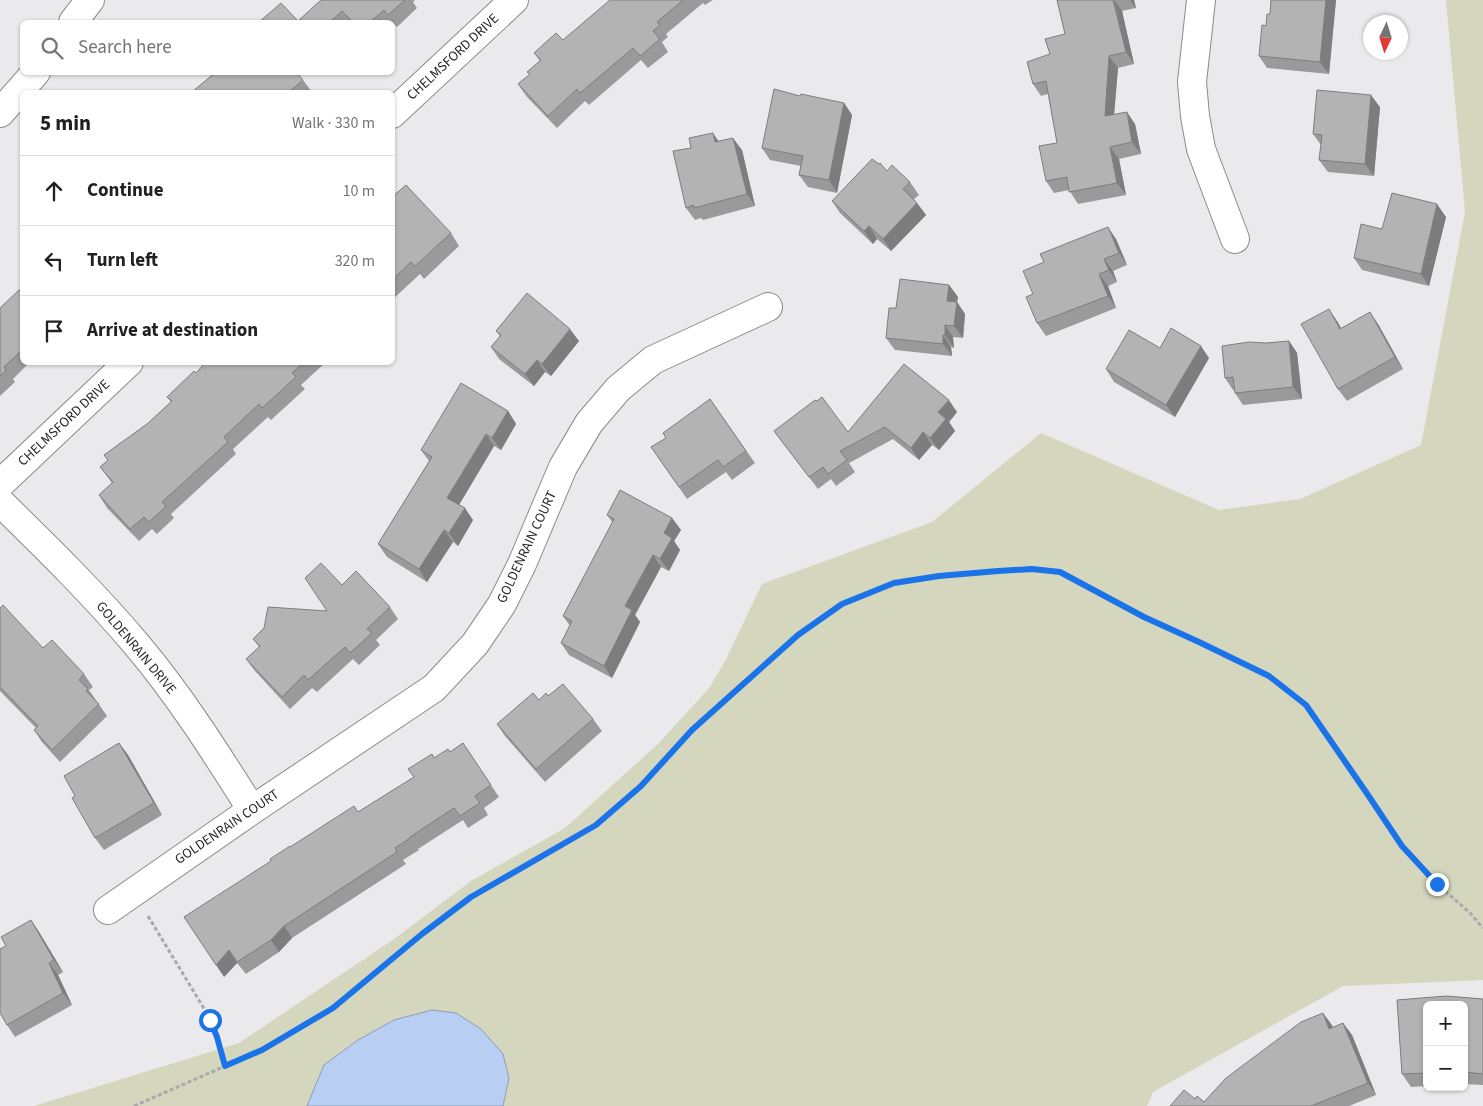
<!DOCTYPE html>
<meta charset="utf-8">
<style>
body{margin:0;font-family:"Source Sans 3",sans-serif;background:#f2f2f2;color:#202124}
.controls{position:absolute;right:15px;bottom:15px;display:grid;overflow:hidden;border-radius:8px;box-shadow:0 1px 4px #0004}
.controls button{width:45px;height:45px;display:grid;place-items:center;padding:0;border:0;border-bottom:1px solid #e0e0e0;background:#fff;color:#202124;font:25px sans-serif}
.compass{position:absolute;left:1363px;top:15px;width:45px;height:45px;border-radius:50%;background:#fff;box-shadow:0 1px 4px #0004;rotate:184deg}
.stop{position:absolute;width:15px;height:15px;margin:-11px;border:4px solid #1a73e8;border-radius:50%;background:#fff}
.stop.end{background:#1a73e8;border-color:#fff;box-shadow:0 1px 5px #0008}
.list{margin:0;padding:0;list-style:none}
h2{display:flex;justify-content:space-between;align-items:center;height:65px;margin:0;padding:0 20px;font-size:21px}
h2 small{font-size:16px;font-weight:400;color:#757577}
.list li{display:grid;grid-template-columns:32px 1fr auto;gap:15px;align-items:center;box-sizing:border-box;height:70px;padding:0 20px;border-top:1px solid #e0e0e0}
.list b{display:block;font-size:19px;white-space:nowrap}
.list em{font-size:16px;font-style:normal;color:#757577}
.icon{flex:none;width:28px;height:28px;fill:none;stroke:currentColor;stroke-width:2;stroke-linecap:round;stroke-linejoin:round}
.map{position:relative;flex:none;width:1483px;height:1106px;overflow:hidden}
.search{position:absolute;background:#fff;box-shadow:0 1px 4px #0004;left:20px;top:20px;width:375px;height:55px;display:flex;align-items:center;gap:12px;box-sizing:border-box;padding:0 18px;border-radius:8px;color:#757577;font-size:19px}
.panel{position:absolute;background:#fff;box-shadow:0 1px 4px #0004;left:20px;top:90px;width:375px;height:275px;border-radius:8px}
.map>svg:first-child{display:block}
.green{fill:#d4d7bd}
.water{fill:#b8cef3;stroke:#8d9cb6}
.lines{fill:none;stroke-linecap:round;stroke-linejoin:round}
.minor-casing{stroke:#8b8b8c;stroke-width:30}
.path{stroke:#a9a9ab;stroke-width:3;stroke-dasharray:4 2.5;stroke-linecap:butt}
.minor{stroke:#fff;stroke-width:28}
.wall{fill:#9b9a9b}
.shaded-wall{fill:#7e7d7e}
.building{fill:#b4b3b4;stroke:#7e7d7e}
.route{stroke:#1a73e8;stroke-width:6}
.labels{text-anchor:middle;dominant-baseline:central;stroke-width:4;stroke-linejoin:round;paint-order:stroke}
.street-label{font-size:14px;fill:#292929;stroke:#fff}
</style>
<div class="map">
<svg width="1483" height="1106" viewBox="0 0 1483 1106">
<rect width="100%" height="100%" fill="#eaeaec"/>
<path class="green" d="M1446,0h37v980l-140,6 -190,106 -6,14h-1113l205,-63 155,-104 77,-58 94,-53 93,-84 52,-57 16,-28 36,-75 170,-62 109,-89 178,77 81,-11 121,-54 44,-233z"/>
<path class="water" d="M432,1010l24,3 25,16 22,25 6,24 -6,28h-196l17,-41 34,-25 36,-20z"/>
<g class="lines">
<defs>
<path id="minor" d="M1201,0l-9,82 3,34 6,33 34,90
M73,22l17,-22
M0,113l36,-41
M392,114l122,-114
M0,484l129,-122
M0,502c47,46 94,92 137,143 43,51 79,108 115,165
M108,910l144,-100 182,-122 41,-44 27,-40 20,-40 41,-97 26,-44 29,-34 35,-29 115,-53"/>
</defs>
<use href="#minor" class="minor-casing"/>
<path class="path" d="M148,916l63,104 6,17 8,29
M134,1106l128,-56 71,-42 89,-74 49,-37 125,-72 45,-39 50,-57 50,-45 57,-49 43,-31 53,-21 45,-7 93,-7 28,3 84,45 55,25 70,34 37,29 62,90 34,51 35,38 32,28 14,16"/>
<use href="#minor" class="minor"/>
</g>
<path class="wall" d="M321,0h94l-2,2 4,6 -20,19 -5,-5h-133l39,-1z
M610,0h103l-8,5 -2,-2 -37,31 2,3 -6,5 6,10 -20,16 -7,-8 -52,45 -4,-4 -28,27 -30,-31 -9,-13 11,-9 11,-14 -6,-8 29,-13z
M1057,0h77l2,8 -14,3 12,53 -16,4 -4,46 21,10 6,30 -22,5 7,36 -48,9 -9,-14 -15,3 -8,-12 11,-38 -9,-49 -7,2 -8,-12 17,-30 15,-20z
M1271,0h65l-7,74 -62,-6 -8,-12 7,-30 4,-12z
M216,72h82l-1,1 6,7 9,12h-120z
M800,96l44,7 8,12 -15,78 -29,-6 -9,-12 2,-9 -31,-6 -8,-12z
M1380,107l-6,69 -46,-4 -9,-12 2,-15 -8,-11z
M718,141l24,9 13,56 -52,14 -2,-2 -6,2 -9,-12z
M887,171l23,11 9,13 -5,4 12,16 -35,36 -14,-12 -4,5 -33,-31 -8,-12z
M392,197l59,36 8,13 -35,33 -4,-5 -28,26z
M1446,217l-17,69 -67,-16 -8,-12 28,-29z
M1116,239l11,26 -14,6 4,11 -9,4 8,22 -70,28 -9,-13 -4,-29z
M949,285l9,12 -1,5 8,12 -2,24 -10,-1 1,11 -3,-1 1,9 -57,-6 -9,-12 10,-30z
M22,290v72h8l-17,17 2,3 -15,14v-88z
M1337,321l4,7 37,-4 25,45 -56,32 -9,-12z
M496,331l83,10 -28,35 -6,-4 -11,14 -35,-27 -8,-12 9,-11z
M1289,341l8,12 5,46 -59,6 -8,-12 -1,-3h-1l-8,-12 41,-35z
M1160,348l49,10 -34,59 -61,-35 -8,-13z
M206,362h120l-25,23 4,4 -34,31 -3,-3 -35,32 3,5 -65,60 3,4 -17,16 -5,-5 -13,12 -32,-33 -8,-13 13,-12 -12,-16 8,-7 -4,-5 43,-31 24,-22 -4,-5 29,-24z
M710,399l45,64 -23,17 -6,-8 -39,27 -36,-52 15,-9z
M508,411l8,13 -15,26 -7,-4 -35,59 14,15 -15,26 -5,-4 -26,40 -40,-25 -9,-13 51,-83 -8,-11z
M957,412l-8,10 6,9 -16,19 -7,-5 -13,15 -26,-21 -44,24 6,9 -19,14 -5,-7 -13,10 -44,-58 74,1z
M607,515l65,3 9,12 -7,11 6,9 -11,21 -8,-4 -26,48 5,7 -28,56 -43,-23 -8,-12 9,-17 -7,-10 50,-93z
M342,585l48,22 8,12 -22,21 4,5 -21,20 -6,-6 -36,33 -5,-4 -22,21 -35,-38 -9,-12 13,-12 -6,-8 74,-28z
M0,608l43,40 41,26 9,13 -4,3 18,26 -47,46 -18,-20 -8,-12 2,-2 -36,-37z
M548,696l45,23 9,12 -57,51 -40,-46 -8,-12 42,-24z
M119,743l9,12 34,60 -58,35 -9,-12 -20,-42z
M463,743l36,54 -15,11 4,7 -20,13 -5,-8 -45,29 1,1 -16,10 3,4 -114,74 -13,14 -33,22 -9,-11 -13,14 47,-116 20,-14 67,-35 56,-35 20,-19 16,-6z
M31,920l8,12 24,40 -5,3 14,30 -57,32 -8,-12 -1,-79z
M1446,996l37,3v86l-19,-1v-79h-37v81l-16,1 -9,-13 -5,-74z
M1343,1023l9,12 24,60 -27,11h-179l25,-7 9,3 128,-77 1,3z"/>
<path class="shaded-wall" d="M1114,0l8,11 12,53 -8,-12z
M1130,0h4l2,8z
M1326,0h10l-7,74 -9,-12z
M1109,56l9,12 -5,60 -8,-12z
M1371,95l9,12 -6,69 -9,-12z
M844,103l8,12 -15,78 -8,-13z
M1127,112l8,12 6,30 -9,-12z
M713,133l8,12 -6,-3z
M733,138l9,12 13,56 -8,-12z
M1110,147l9,12 7,36 -9,-12z
M917,203l9,12 -35,36 -8,-12z
M1437,204l9,13 -17,69 -8,-12z
M869,226l8,13 -4,5 -9,-13z
M1108,227l8,12 11,26 -8,-12z
M1104,259l9,12 4,11 -8,-12z
M1099,274l9,12 8,22 -8,-12z
M949,285l9,12 -1,5 8,12 -2,24 -9,-12 -7,-25z
M1329,309l8,12 11,20 -8,-12z
M1370,312l8,12 25,45 -8,-12z
M945,325l8,12 1,11 -9,-13z
M570,329l9,12 -28,35 -9,-12z
M943,335l8,12 1,9 -9,-12z
M1289,341l8,12 5,46 -9,-12z
M1201,346l8,12 -34,59 -9,-12z
M537,360l8,12 -11,14 -9,-12z
M949,400l8,12 -8,10 6,9 -16,19 -9,-12 8,-26z
M508,411l8,13 -15,26 -9,-12z
M923,432l9,13 -13,15 -8,-12z
M486,434l8,12 -38,64 -9,-12z
M465,508l8,12 -15,26 -9,-13z
M672,518l9,12 -7,11 6,9 -11,21 -9,-12 4,-26z
M444,530l9,12 -26,40 -8,-13z
M653,555l8,12 -26,48 5,7 -28,56 -8,-12 21,-60z
M119,743l9,12 34,60 -8,-12z
M31,920l8,12 24,40 -9,-12z
M284,926l8,12 -13,14 -8,-12z
M229,950l9,12 -14,15 -8,-12z
M49,963l9,12 14,30 -9,-12z
M1323,1013l9,12 5,17 -8,-13z
M1343,1023l9,12 24,60 -8,-12z"/>
<path class="building" d="M321,0h84l-17,15 -4,-5 -14,12h-17l-11,-11 -12,11h-71l22,-19 17,18z
M610,0h73l-26,22 3,3 -7,6 7,8 -20,17 -7,-8 -53,45 -3,-4 -29,27 -30,-32 12,-10 -3,-2 14,-12 -7,-7 22,-20 7,7z
M1057,0h56l13,52 -17,4 -4,60 22,-4 5,30 -22,5 7,36 -48,9 -2,-15 -21,4 -7,-35 18,-3 -11,-62 -13,3 -6,-22 23,-8 -5,-15 20,-5z
M1271,0h55l-6,62 -61,-6 3,-31 4,1 1,-12h3z
M216,72h80l7,8 -14,12h-97z
M774,89l26,7 1,-2 43,9 -15,77 -30,-5 4,-19 -41,-8z
M1317,90l54,5 -6,69 -46,-4 3,-25 -9,-1z
M713,133l2,9 18,-4 14,56 -53,14v-3l-8,3 -13,-57 18,-3 -2,-10z
M872,159l7,5 1,-1 7,8 5,-6 18,17 -7,7 14,14 -34,36 -14,-13 -5,5 -32,-30z
M406,185l45,48 -36,33 -4,-4 -19,18v-83z
M1392,193l45,11 -16,70 -67,-16 7,-34 21,5z
M1108,227l11,26 -15,6 5,11 -10,4 9,22 -71,27 -11,-26 7,-3 -10,-23 21,-9 -4,-8z
M900,279l49,6 -2,16 10,1 -3,24 -9,-1v10h-2v9l-57,-6 3,-30h7z
M19,290l2,1 1,-1v60l-18,17 2,3 -6,6v-68z
M527,293l43,36 -28,35 -5,-4 -12,14 -34,-27 10,-12 -5,-4z
M1329,309l11,20 30,-17 25,45 -57,32 -37,-65z
M1171,328l30,18 -35,59 -60,-36 23,-39 31,18z
M1289,341l4,46 -58,6 -2,-16 -8,1 -3,-32 27,-4 17,1z
M206,362h98l-12,11 4,4 -34,31 -3,-4 -35,33 4,5 -66,60 4,4 -17,16 -5,-5 -14,12 -31,-34 14,-13 -13,-15 8,-7 -4,-5 43,-31 25,-23 -5,-4 27,-26 2,2z
M904,364l45,36 -11,12 8,7 -16,19 -7,-6 -12,16 -26,-21 -45,24 7,9 -19,14 -5,-7 -14,10 -35,-46 41,-31 2,1 5,-4 26,35z
M461,383l47,28 -16,27 -6,-4 -39,64 18,10 -16,25 -5,-3 -25,39 -41,-25 54,-87 -11,-7z
M710,399l36,52 -23,16 -5,-7 -39,27 -28,-40 15,-9 -3,-5z
M620,490l52,28 -8,15 8,5 -12,21 -7,-4 -28,51 7,4 -28,56 -43,-23 11,-22 -9,-5 51,-97 -7,-4z
M321,563l21,22 14,-14 34,36 -23,22 5,4 -22,20 -5,-6 -37,33 -4,-5 -22,22 -36,-38 14,-13 -7,-7 11,-11 4,-21 59,4 -22,-33z
M3,605l40,43 9,-8 32,34 -5,6 9,9 -2,2 13,13 -47,46 -18,-20 4,-4 -38,-39v-79z
M563,684l30,35 -57,50 -39,-45 36,-31 6,7 7,-7 2,3z
M119,743l35,60 -59,35 -23,-40 3,-2 -11,-20z
M463,743l28,42 -16,11 5,7 -20,13 -6,-8 -44,29v1l-15,10 2,4 -113,74 -13,14 -34,22 -8,-12 -13,15 -32,-48 87,-56 -1,-2 20,-13v1l64,-41 4,6 56,-35 -6,-8 24,-15 2,4 14,-9 2,3z
M31,920l23,40 -5,3 14,30 -56,32 -7,-12v-64l6,-3 -5,-9z
M1446,996l37,3v75l-19,-2v-67h-37v68l-25,1 -5,-74z
M1323,1013l6,16 14,-6 25,60 -57,23h-141l14,-16 11,9 2,-3 7,6 22,-24 75,-56z"/>
<g class="lines">
<path class="route" d="M210,1020l7,17 8,29 37,-16 71,-42 89,-74 49,-37 125,-72 45,-39 51,-56 106,-95 44,-31 52,-21 45,-7 59,-5 34,-2 28,3 84,45 55,25 70,34 37,29 62,90 34,51 35,38"/>
</g>
<g class="labels">
<g class="street-label">
<text transform="translate(453 57) rotate(-43)">CHELMSFORD DRIVE</text>
<text transform="translate(64 423) rotate(-43)">CHELMSFORD DRIVE</text>
<text transform="translate(527 547) rotate(-65)">GOLDENRAIN COURT</text>
<text transform="translate(136 648) rotate(50)">GOLDENRAIN DRIVE</text>
<text transform="translate(227 827) rotate(-34)">GOLDENRAIN COURT</text>
</g>
</g>
</svg>
<div class="controls">
<button>+</button>
<button>−</button>
</div>
<svg class="compass" viewBox="-18 -18 36 36"><path d="M0-13l5 13h-10z" fill="#e53935"/><path d="M0 13l5-13h-10z" fill="#757577"/></svg>
<div class="stop" style="left:210px;top:1020px"></div>
<div class="stop end" style="left:1437px;top:884px"></div>
<div class="search"><svg class="icon" aria-label="search" viewBox="0 0 24 24"><circle cx="10" cy="10" r="6"/><path d="M15 15l6 6"/></svg>Search here</div>
<section class="panel">
<h2>5 min<small>Walk · 330 m</small></h2>
<ul class="list">
<li><svg class="icon" aria-label="ahead" viewBox="0 0 24 24"><path d="M12 20V5M6 11l6-6 6 6"/></svg><div><b>Continue</b></div><em>10 m</em></li>
<li><svg class="icon" aria-label="left" viewBox="0 0 24 24"><path d="M17 20v-9H6M10 6l-5 5 5 5"/></svg><div><b>Turn left</b></div><em>320 m</em></li>
<li><svg class="icon" aria-label="arrive" viewBox="0 0 24 24"><path d="M6 21V4h12l-3 4 3 4H6"/></svg><div><b>Arrive at destination</b></div></li>
</ul>
</section>
</div>
